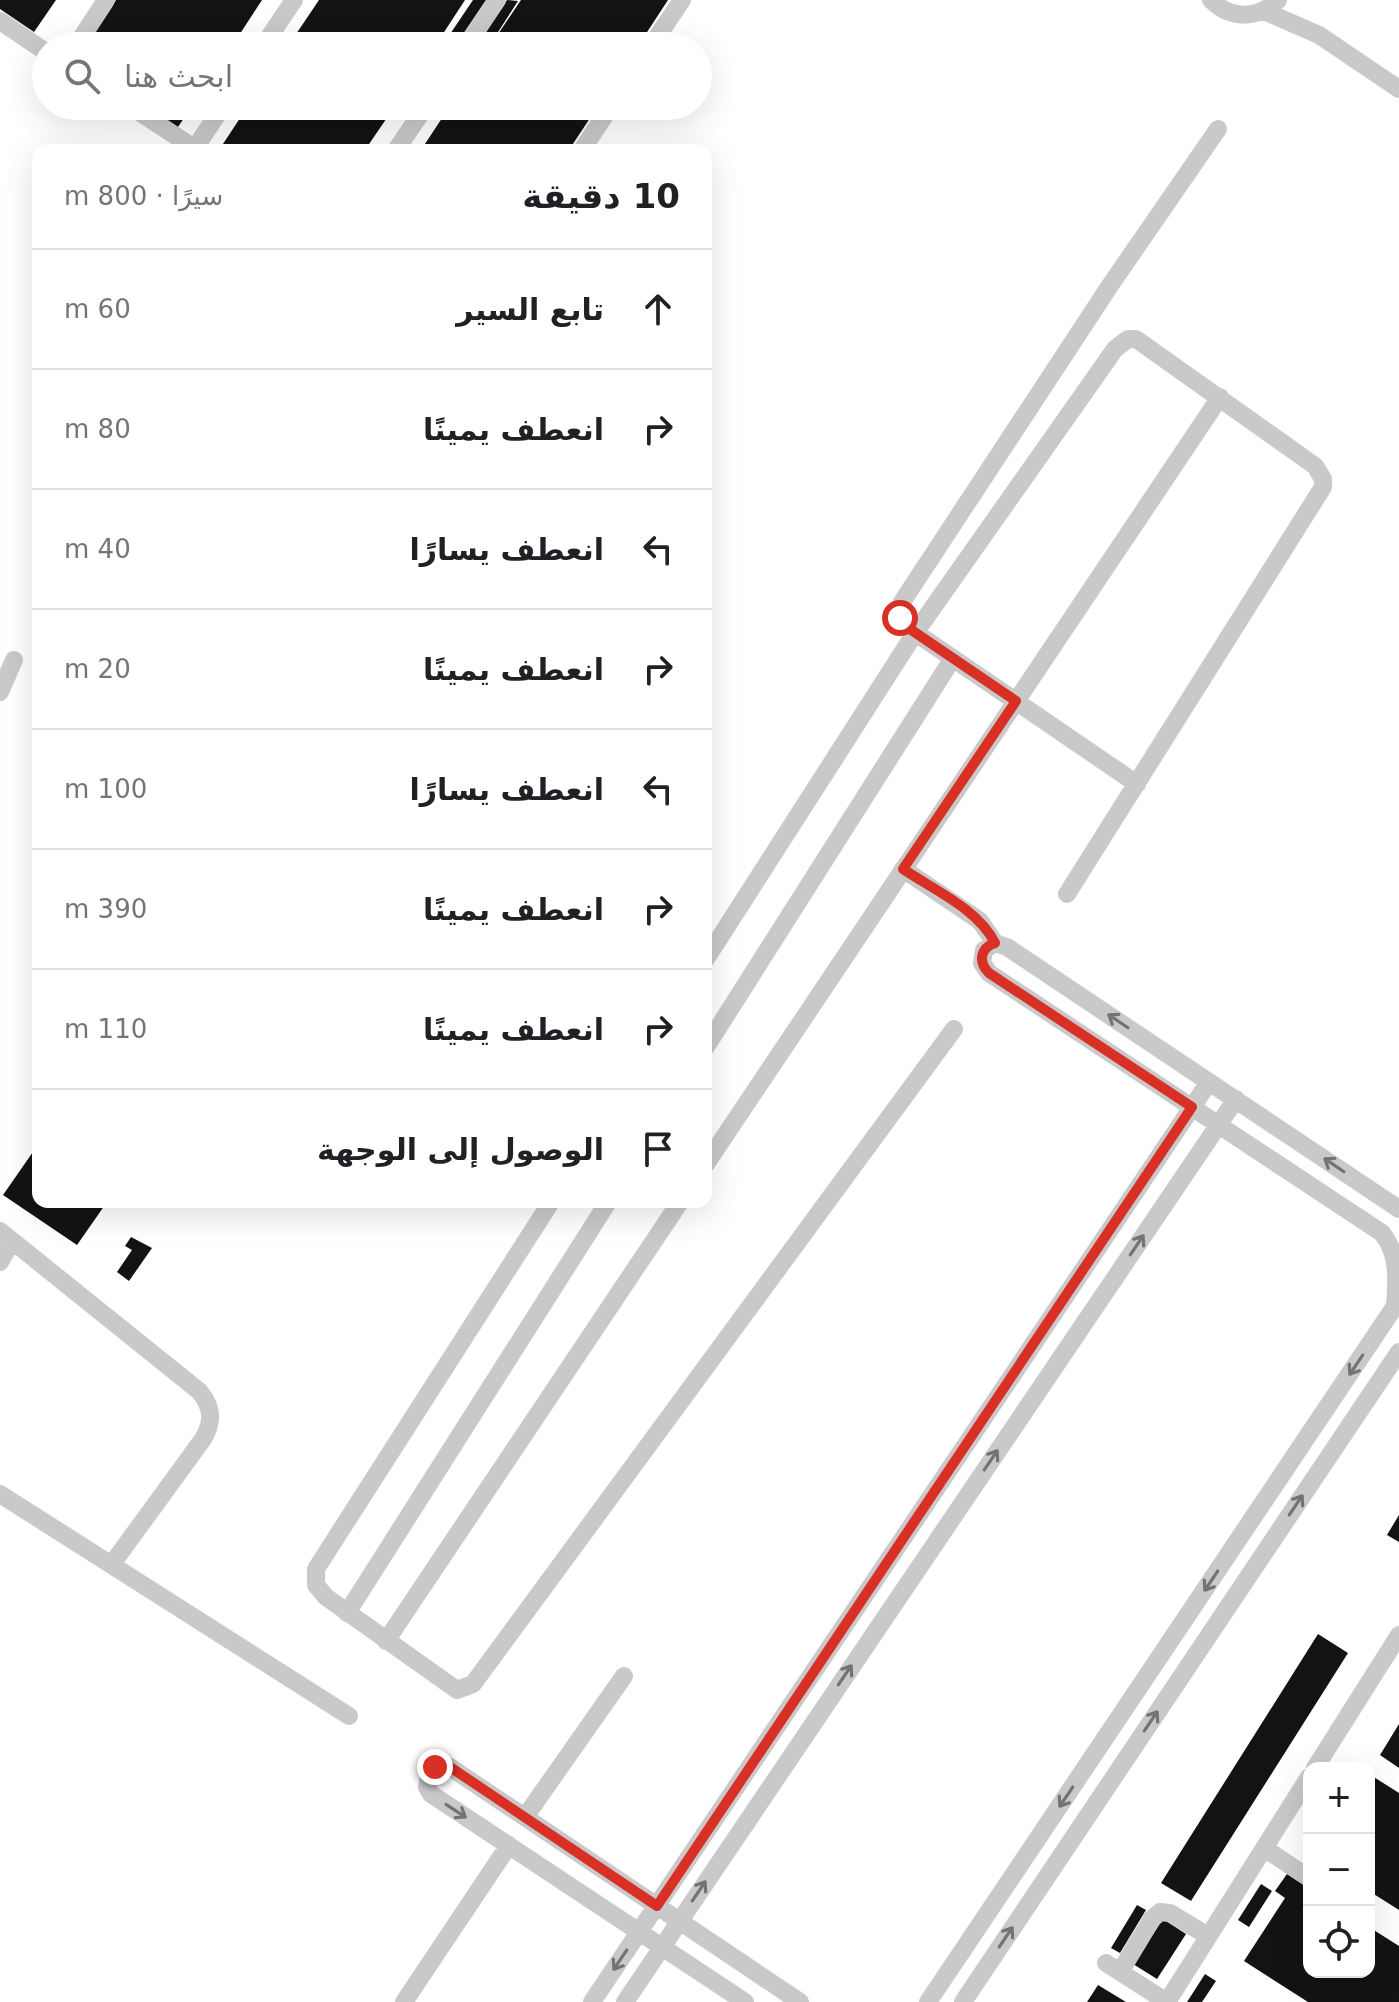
<!DOCTYPE html>
<html lang="ar">
<meta charset="utf-8">
<style>
body{margin:0;font-family:"DejaVu Sans","Noto Sans Arabic",sans-serif;background:#f6f6f6;color:#202124;direction:rtl}
.controls{position:absolute;right:24px;bottom:24px;display:grid;overflow:hidden;border-radius:16px;box-shadow:0 8px 32px #0002}
.controls button{width:72px;height:72px;display:grid;place-items:center;padding:0;border:0;border-bottom:2px solid #e0e0e0;background:#fff;color:#202124;font:40px sans-serif}
.stop{position:absolute;width:24px;height:24px;margin:-18px;border:6px solid #d93025;border-radius:50%;background:#fff}
.stop.end{background:#d93025;border-color:#fff;box-shadow:0 2px 8px #0008}
.list{margin:0;padding:0;list-style:none}
h2{display:flex;justify-content:space-between;align-items:center;height:104px;margin:0;padding:0 32px;font-size:34px}
h2 small{font-size:26px;font-weight:400;color:#757577}
.list li{display:grid;grid-template-columns:52px 1fr auto;gap:24px;align-items:center;box-sizing:border-box;height:120px;padding:0 32px;border-top:2px solid #e0e0e0}
.list b{display:block;font-size:30px;white-space:nowrap}
.list em{font-size:26px;font-style:normal;color:#757577}
.icon{flex:none;width:44px;height:44px;fill:none;stroke:currentColor;stroke-width:2;stroke-linecap:round;stroke-linejoin:round}
.map{position:relative;flex:none;width:1399px;height:2002px;overflow:hidden;direction:ltr}
.search{position:absolute;background:#fff;box-shadow:0 8px 32px #0002;left:32px;top:32px;width:680px;height:88px;display:flex;align-items:center;gap:20px;box-sizing:border-box;padding:0 28px;border-radius:44px;color:#757577;font-size:30px}
.panel{position:absolute;background:#fff;box-shadow:0 8px 32px #0002;left:32px;top:144px;width:680px;height:1064px;border-radius:16px;direction:rtl}
.map>svg:first-child{display:block}
.building{fill:#131313}
.lines{fill:none;stroke-linecap:round;stroke-linejoin:round}
.minor{stroke:#c9c9c9;stroke-width:18}
.oneway{stroke:#737373}
.route{stroke:#d93025;stroke-width:10}
</style>
<div class="map">
<svg width="1399" height="2002" viewBox="0 0 1399 2002">
<rect width="100%" height="100%" fill="#fff"/>
<path class="building" d="M0,0h56l-22,32 -34,-23z
M116,0h146l-30,46h-146z
M319,0h146l-30,46h-147z
M473,0h13l-31,46h-13z
M507,0l11,1 -29,45h-12z
M521,0h147l-30,46h-148z
M146,106h46l-14,21z
M248,106h147l-30,44h-146z
M450,106h148l-29,44h-148z
M35,1149l3,2v51h69l-30,43 -74,-50z
M131,1237l21,11 -23,33 -12,-9 15,-22 -7,-4z
M1399,1515v27l-12,-7z
M1318,1634l30,19 -157,248 -30,-18z
M1399,1724v44l-19,-13z
M1369,1774l30,19v117l-30,-19z
M1287,1874l22,14v84h60v-45l30,19v56h-91l-64,-41 41,-63 -10,-7z
M1261,1884l11,7 -23,36 -11,-7z
M1137,1905l9,5 -26,43 -9,-5z
M1163,1919l23,15 -29,45 -24,-15z
M1205,1974l11,7 -14,21h-15z
M1098,1985l28,17h-39z"/>
<g class="lines">
<path class="minor" d="M1211,0c20,20 47,19 67,0
M1264,11l55,24 80,54
M0,21l46,31
M76,46l30,-46
M263,46l31,-46
M466,46l31,-46
M651,46l31,-46
M130,106l67,44
M195,148l28,-42
M396,150l30,-44
M582,150l29,-44
M0,692l14,-32
M1137,784l-230,-157 -8,-14 3,-11 209,-318 107,-155
M903,869l77,52 15,22
M706,959l209,-326 200,-284 13,-10h8l179,127 8,13v8l-256,407
M706,1047l247,-389
M706,1164l514,-767
M551,1202l-235,367v16l10,12 131,93 16,-6 481,-655
M0,1231l199,160c13,15 15,30 4,48l-91,125
M0,1262l12,-21
M1395,1306c2,-27 4,-52 -13,-73l-393,-260 -7,-10 2,-13 11,-7 12,4 392,262
M0,1494l349,222
M347,1613l261,-411
M386,1641l294,-439
M1315,1768l84,-133
M525,1817l99,-141
M1264,1848l45,30
M1106,1963l61,39
M1120,1972l32,-53 8,-7 10,1 38,23
M404,2002l105,-157
M592,2002l617,-920
M625,2002l611,-903
M745,2002l-314,-208 -4,-7 3,-15 13,-7 7,2 350,235
M928,2002l471,-702
M963,2002l436,-650
M1167,2002l142,-225"/>
</g>
<defs><path id="oneway-shaft" d="M-6 0H5M1.5-3L5.5 0L1.5 3" fill="none" stroke-width="1.6" stroke-linecap="round" stroke-linejoin="round" transform="scale(2)"/></defs>
<g class="oneway">
<use href="#oneway-shaft" transform="translate(1118 1021) rotate(-146)"/>
<use href="#oneway-shaft" transform="translate(1334 1165) rotate(-146)"/>
<use href="#oneway-shaft" transform="translate(1137 1245) rotate(-56)"/>
<use href="#oneway-shaft" transform="translate(1356 1365) rotate(124)"/>
<use href="#oneway-shaft" transform="translate(991 1460) rotate(-56)"/>
<use href="#oneway-shaft" transform="translate(1296 1505) rotate(-56)"/>
<use href="#oneway-shaft" transform="translate(1211 1581) rotate(124)"/>
<use href="#oneway-shaft" transform="translate(845 1675) rotate(-56)"/>
<use href="#oneway-shaft" transform="translate(1151 1721) rotate(-56)"/>
<use href="#oneway-shaft" transform="translate(1066 1797) rotate(124)"/>
<use href="#oneway-shaft" transform="translate(456 1811) rotate(33)"/>
<use href="#oneway-shaft" transform="translate(699 1891) rotate(-56)"/>
<use href="#oneway-shaft" transform="translate(1006 1937) rotate(-56)"/>
<use href="#oneway-shaft" transform="translate(620 1960) rotate(124)"/>
</g>
<g class="lines">
<path class="route" d="M435,1767h15l207,139 535,-799 -203,-134c-11,-11 -9,-25 6,-30 -17,-34 -61,-53 -92,-74l113,-168 -109,-74 -7,-9"/>
</g>
</svg>
<div class="controls">
<button>+</button>
<button>−</button>
<button><svg class="icon" aria-label="locate" viewBox="0 0 24 24"><circle cx="12" cy="12" r="6"/><path d="M12 2v4M12 18v4M2 12h4M18 12h4"/></svg></button>
</div>
<div class="stop" style="left:900px;top:618px"></div>
<div class="stop end" style="left:435px;top:1767px"></div>
<div class="search"><svg class="icon" aria-label="search" viewBox="0 0 24 24"><circle cx="10" cy="10" r="6"/><path d="M15 15l6 6"/></svg>ابحث هنا</div>
<section class="panel">
<h2>10 دقيقة<small>سيرًا · 800 m</small></h2>
<ul class="list">
<li><svg class="icon" aria-label="ahead" viewBox="0 0 24 24"><path d="M12 20V5M6 11l6-6 6 6"/></svg><div><b>تابع السير</b></div><em>60 m</em></li>
<li><svg class="icon" aria-label="right" viewBox="0 0 24 24"><path d="M7 20v-9h11M14 6l5 5-5 5"/></svg><div><b>انعطف يمينًا</b></div><em>80 m</em></li>
<li><svg class="icon" aria-label="left" viewBox="0 0 24 24"><path d="M17 20v-9H6M10 6l-5 5 5 5"/></svg><div><b>انعطف يسارًا</b></div><em>40 m</em></li>
<li><svg class="icon" aria-label="right" viewBox="0 0 24 24"><path d="M7 20v-9h11M14 6l5 5-5 5"/></svg><div><b>انعطف يمينًا</b></div><em>20 m</em></li>
<li><svg class="icon" aria-label="left" viewBox="0 0 24 24"><path d="M17 20v-9H6M10 6l-5 5 5 5"/></svg><div><b>انعطف يسارًا</b></div><em>100 m</em></li>
<li><svg class="icon" aria-label="right" viewBox="0 0 24 24"><path d="M7 20v-9h11M14 6l5 5-5 5"/></svg><div><b>انعطف يمينًا</b></div><em>390 m</em></li>
<li><svg class="icon" aria-label="right" viewBox="0 0 24 24"><path d="M7 20v-9h11M14 6l5 5-5 5"/></svg><div><b>انعطف يمينًا</b></div><em>110 m</em></li>
<li><svg class="icon" aria-label="arrive" viewBox="0 0 24 24"><path d="M6 21V4h12l-3 4 3 4H6"/></svg><div><b>الوصول إلى الوجهة</b></div></li>
</ul>
</section>
</div>
